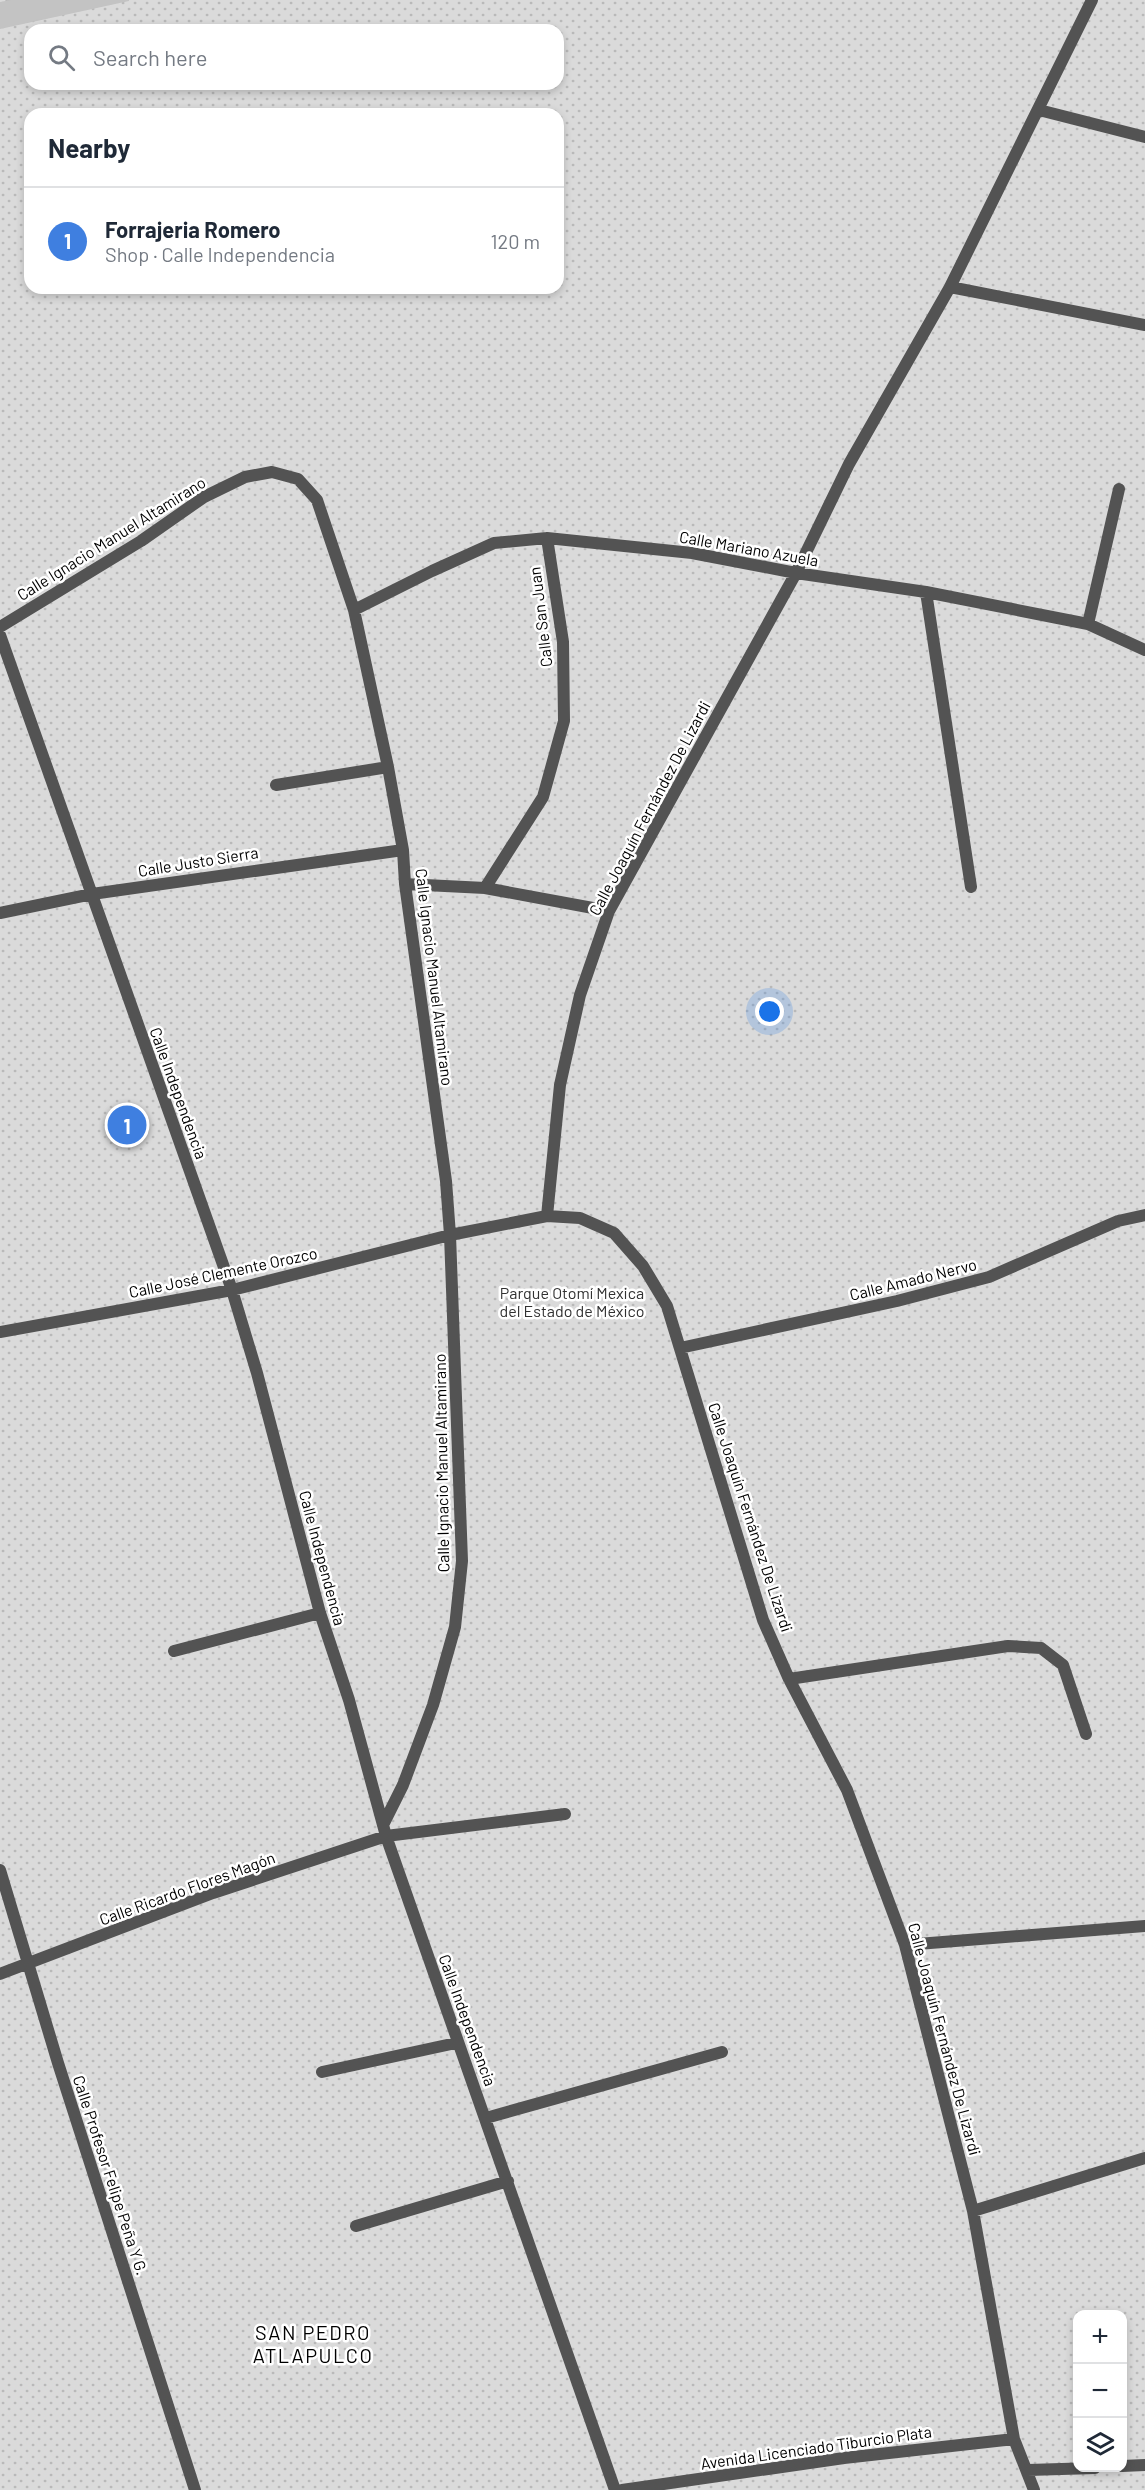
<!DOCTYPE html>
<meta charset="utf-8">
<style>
body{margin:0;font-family:Barlow,sans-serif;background:#f2f2f3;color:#1f2937}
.controls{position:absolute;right:18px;bottom:18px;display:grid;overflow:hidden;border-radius:12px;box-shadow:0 3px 9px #0003}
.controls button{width:54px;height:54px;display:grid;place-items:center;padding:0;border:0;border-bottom:2px solid #e0e1e3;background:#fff;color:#1f2937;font:30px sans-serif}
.you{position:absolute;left:770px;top:1012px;width:21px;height:21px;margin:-15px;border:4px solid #fff;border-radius:50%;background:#1a73e8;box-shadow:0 0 0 9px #1a73e833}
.badge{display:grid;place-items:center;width:39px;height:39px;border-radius:50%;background:#000;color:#fff;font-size:20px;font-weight:700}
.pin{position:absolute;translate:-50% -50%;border:3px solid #fff;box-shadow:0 2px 6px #0006}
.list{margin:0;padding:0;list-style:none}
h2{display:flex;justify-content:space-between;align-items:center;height:78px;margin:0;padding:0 24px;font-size:26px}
h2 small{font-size:20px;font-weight:400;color:#747a83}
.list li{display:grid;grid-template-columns:39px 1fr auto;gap:18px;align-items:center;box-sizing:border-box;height:108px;padding:0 24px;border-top:2px solid #e0e1e3}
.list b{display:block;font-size:22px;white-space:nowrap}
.list p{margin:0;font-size:20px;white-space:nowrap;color:#747a83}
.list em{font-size:20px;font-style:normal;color:#747a83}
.icon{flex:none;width:33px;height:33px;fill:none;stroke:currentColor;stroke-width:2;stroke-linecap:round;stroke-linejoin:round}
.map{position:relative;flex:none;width:1145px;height:2490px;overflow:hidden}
.search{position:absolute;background:#fff;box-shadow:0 3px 9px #0003;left:24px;top:24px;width:540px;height:66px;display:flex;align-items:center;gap:15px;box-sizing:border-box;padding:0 21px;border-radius:18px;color:#747a83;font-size:22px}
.panel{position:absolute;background:#fff;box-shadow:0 3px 9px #0003;left:24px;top:108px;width:540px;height:186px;border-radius:18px}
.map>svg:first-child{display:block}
.park{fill:url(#park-dots);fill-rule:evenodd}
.building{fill:#c3c3c3;filter:url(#shadow)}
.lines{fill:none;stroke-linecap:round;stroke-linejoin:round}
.minor{stroke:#535353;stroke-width:12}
.labels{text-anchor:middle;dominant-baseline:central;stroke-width:5;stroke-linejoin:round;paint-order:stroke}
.street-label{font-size:16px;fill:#000;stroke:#fff}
.park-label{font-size:16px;fill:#313131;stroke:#fff}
.quarter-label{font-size:20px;letter-spacing:1.5px;fill:#000;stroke:#fff}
</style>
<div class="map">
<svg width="1145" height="2490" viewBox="0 0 1145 2490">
<defs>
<pattern id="park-dots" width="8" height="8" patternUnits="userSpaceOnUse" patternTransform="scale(1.5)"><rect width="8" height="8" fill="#dadada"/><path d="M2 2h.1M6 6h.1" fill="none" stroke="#b9b9b9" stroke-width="1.8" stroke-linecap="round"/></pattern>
<filter id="shadow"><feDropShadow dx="5.5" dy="-5.5" stdDeviation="0" flood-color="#0004"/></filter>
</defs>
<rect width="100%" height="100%" fill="#fff"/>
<path class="park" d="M0,0h1145v2490h-1145zM30,30h528v54h-528zM30,114h528v174h-528zM1078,2314h44v154h-44z"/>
<path class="building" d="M11,0h118v1l-129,28v-27z"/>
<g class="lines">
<path class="minor" d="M1039,110l106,27
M950,287l195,38
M926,592l45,295
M354,610l78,-39 62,-28 53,-5 145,15 104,20 130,19 162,32 57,26
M1088,624l31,-135
M0,627l141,-86 63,-44 41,-20 27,-5 26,7 19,21 37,110 34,157 15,83 2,34 41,297 4,54 12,326 -7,66 -22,78 -30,80 -20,40
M0,635l232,655 25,83 63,240 29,87 37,136 229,654
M276,785l112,-18
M405,884l80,4 124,23
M485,888l58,-91 21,-76 -1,-79 -16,-104
M0,913l92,-19 311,-44
M547,1216l13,-131 20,-90 29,-84 187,-338 53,-109 101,-177 142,-287
M0,1332l232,-42 218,-55 97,-19 33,2 34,15 29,33 24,40 96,314 26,59 58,111 58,155 68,266 41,228 20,51
M680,1348l217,-47 92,-24 129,-56 27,-6
M174,1651l146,-38
M789,1679l219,-33 33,2 22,17 23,69
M0,1870l58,193 137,427
M905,1945l240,-19
M0,1974l213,-81 173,-57 179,-22
M322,2072l134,-29
M486,2118l236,-66
M973,2211l172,-53
M356,2226l152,-45
M1122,2466l23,-1
M1028,2470l67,-2
M622,2490l222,-32 170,-19"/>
</g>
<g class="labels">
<g class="street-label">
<text transform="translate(111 538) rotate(-32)">Calle Ignacio Manuel Altamirano</text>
<text transform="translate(749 548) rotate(10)">Calle Mariano Azuela</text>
<text transform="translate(540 617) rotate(-97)">Calle San Juan</text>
<text transform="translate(649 808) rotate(-62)">Calle Joaquín Fernández De Lizardi</text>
<text transform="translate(198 861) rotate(-9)">Calle Justo Sierra</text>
<text transform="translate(435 977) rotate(83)">Calle Ignacio Manuel Altamirano</text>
<text transform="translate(179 1093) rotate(70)">Calle Independencia</text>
<text transform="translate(223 1272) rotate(-12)">Calle José Clemente Orozco</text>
<text transform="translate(913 1279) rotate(-14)">Calle Amado Nervo</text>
<text transform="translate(441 1463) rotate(-91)">Calle Ignacio Manuel Altamirano</text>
<text transform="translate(751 1517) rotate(72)">Calle Joaquín Fernández De Lizardi</text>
<text transform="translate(323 1558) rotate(75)">Calle Independencia</text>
<text transform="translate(187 1888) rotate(-20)">Calle Ricardo Flores Magón</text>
<text transform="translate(468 2020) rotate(70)">Calle Independencia</text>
<text transform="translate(945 2039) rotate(75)">Calle Joaquín Fernández De Lizardi</text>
<text transform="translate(111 2175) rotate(72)">Calle Profesor Felipe Peña Y G.</text>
<text transform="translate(816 2447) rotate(-8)">Avenida Licenciado Tiburcio Plata</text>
</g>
<g class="park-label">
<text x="572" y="1292">Parque Otomí Mexica<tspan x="572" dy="18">del Estado de México</tspan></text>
</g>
<g class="quarter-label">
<text x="313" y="2332">SAN PEDRO<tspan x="313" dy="23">ATLAPULCO</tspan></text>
</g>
</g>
</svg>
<div class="controls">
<button>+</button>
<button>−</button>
<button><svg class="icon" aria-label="layers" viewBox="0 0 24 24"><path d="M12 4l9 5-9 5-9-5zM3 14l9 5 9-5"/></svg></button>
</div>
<div class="you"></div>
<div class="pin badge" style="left:127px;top:1125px;background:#3f7fe0">1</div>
<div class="search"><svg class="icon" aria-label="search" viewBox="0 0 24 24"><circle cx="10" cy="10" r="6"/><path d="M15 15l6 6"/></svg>Search here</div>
<section class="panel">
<h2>Nearby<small></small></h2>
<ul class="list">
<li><span class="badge" style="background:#3f7fe0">1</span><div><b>Forrajeria Romero</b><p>Shop · Calle Independencia</p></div><em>120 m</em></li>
</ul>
</section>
</div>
